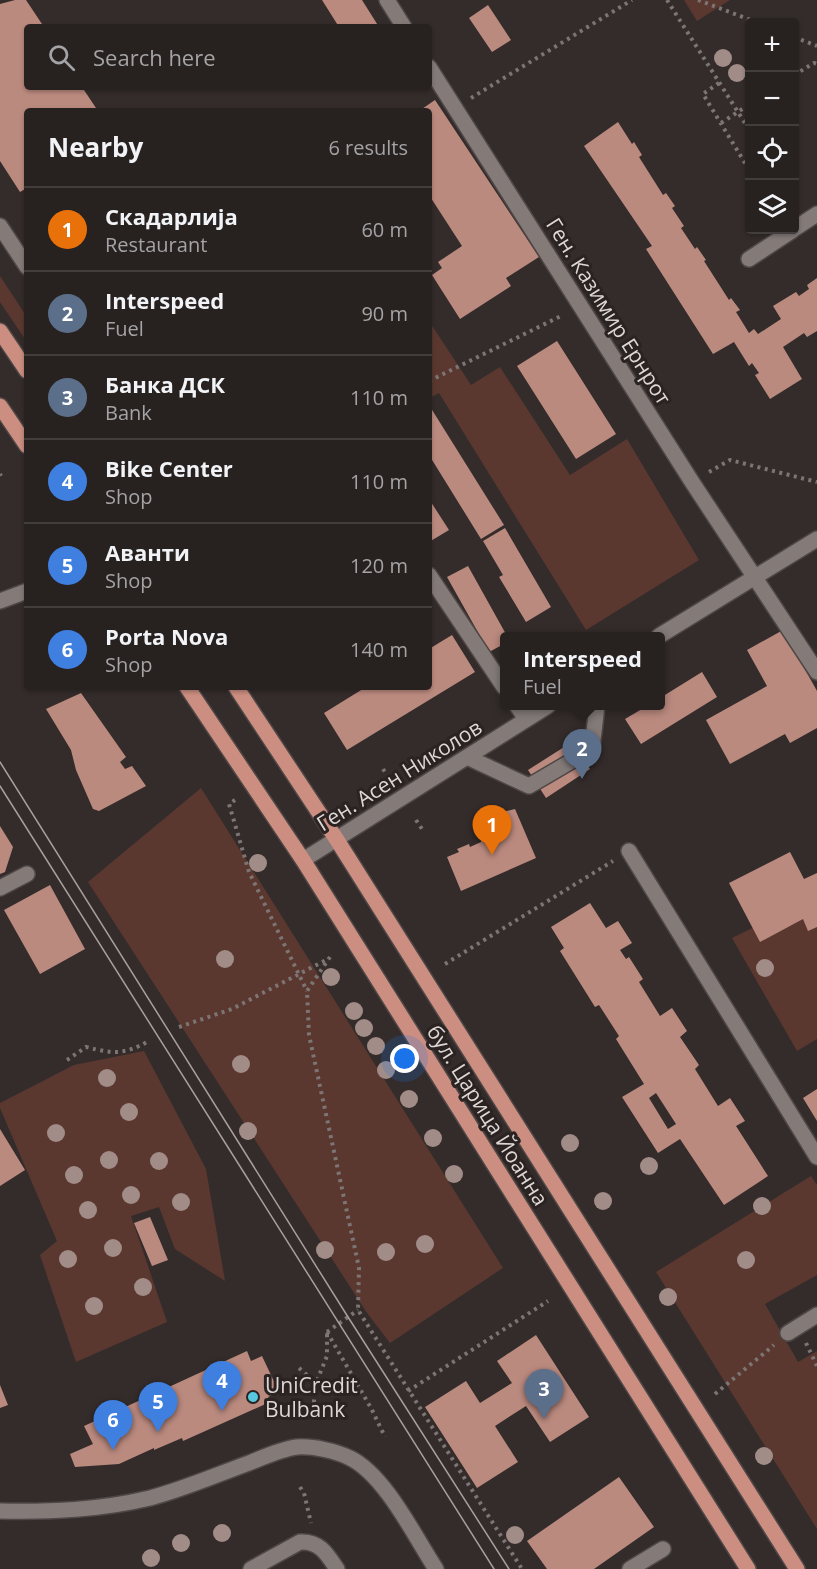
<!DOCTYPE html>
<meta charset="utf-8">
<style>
body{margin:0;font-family:"Open Sans",sans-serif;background:#2f2929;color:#f1f3f6}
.controls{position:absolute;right:18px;top:18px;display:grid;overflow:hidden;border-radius:6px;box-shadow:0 2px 4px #0004}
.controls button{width:54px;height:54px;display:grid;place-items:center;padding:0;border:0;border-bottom:2px solid #433e3e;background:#272120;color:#f1f3f6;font:30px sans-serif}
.you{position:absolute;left:405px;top:1059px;width:21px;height:21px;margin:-15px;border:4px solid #fff;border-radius:50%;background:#1a73e8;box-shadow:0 0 0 9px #1a73e833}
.badge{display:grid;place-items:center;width:39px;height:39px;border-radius:50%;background:#8bbbb9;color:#fff;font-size:20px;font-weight:700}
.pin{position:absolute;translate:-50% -50px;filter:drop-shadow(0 2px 3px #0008)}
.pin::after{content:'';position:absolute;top:32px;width:21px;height:18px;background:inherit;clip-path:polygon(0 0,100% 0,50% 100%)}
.popup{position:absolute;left:500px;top:632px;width:165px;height:78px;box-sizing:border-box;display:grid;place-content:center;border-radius:6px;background:#272120;filter:drop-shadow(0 2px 4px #0005);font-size:20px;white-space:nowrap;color:#a4a3a5}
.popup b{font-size:22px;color:#f1f3f6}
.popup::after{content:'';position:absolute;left:50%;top:100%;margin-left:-12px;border:12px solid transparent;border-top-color:#272120}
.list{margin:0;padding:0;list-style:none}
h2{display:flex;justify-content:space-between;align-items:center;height:78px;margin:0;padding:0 24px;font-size:26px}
h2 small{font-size:20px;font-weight:400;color:#a4a3a5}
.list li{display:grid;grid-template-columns:39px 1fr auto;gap:18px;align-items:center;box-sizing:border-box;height:84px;padding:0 24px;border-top:2px solid #433e3e}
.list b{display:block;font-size:22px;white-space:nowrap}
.list p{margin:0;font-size:20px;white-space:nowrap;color:#a4a3a5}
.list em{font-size:20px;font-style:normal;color:#a4a3a5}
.icon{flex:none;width:33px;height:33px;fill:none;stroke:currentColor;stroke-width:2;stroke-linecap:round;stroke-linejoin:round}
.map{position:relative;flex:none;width:817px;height:1569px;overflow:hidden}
.search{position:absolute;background:#272120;box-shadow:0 2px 4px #0004;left:24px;top:24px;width:408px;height:66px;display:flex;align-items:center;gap:15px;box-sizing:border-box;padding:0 21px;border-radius:6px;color:#a4a3a5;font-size:22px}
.panel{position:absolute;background:#272120;box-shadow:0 2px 4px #0004;left:24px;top:108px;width:408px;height:582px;border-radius:6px}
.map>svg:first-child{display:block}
.green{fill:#5a3830}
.building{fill:#bb8a7f;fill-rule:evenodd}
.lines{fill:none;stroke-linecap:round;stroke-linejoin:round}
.minor-casing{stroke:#4e4746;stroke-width:18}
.major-casing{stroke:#4e4746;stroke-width:18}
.path{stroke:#7c7574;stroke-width:4;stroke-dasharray:3 4.5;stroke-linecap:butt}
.minor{stroke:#847b79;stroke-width:15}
.major{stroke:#cc8e80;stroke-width:15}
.tram{stroke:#a7a09f;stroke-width:1.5}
.tree{fill:#a18c87}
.poi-dot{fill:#56c9e1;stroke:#2a2321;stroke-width:2}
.labels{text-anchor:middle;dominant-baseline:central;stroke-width:6;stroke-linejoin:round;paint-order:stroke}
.street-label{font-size:21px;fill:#ddd7d6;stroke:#2a2321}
.poi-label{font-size:21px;fill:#ddd7d6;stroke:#2a2321;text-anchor:start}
</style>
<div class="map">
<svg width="817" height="1569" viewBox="0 0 817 1569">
<rect width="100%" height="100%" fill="#342c2b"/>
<path class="green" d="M684,0h46l-33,21z
M0,276l27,41v25l-27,-40z
M429,321l42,64 29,-18 70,108 57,-36 72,121 -113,70 -147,-237 -10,5z
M201,788l302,480 -113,75 -23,-30 -279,-431z
M817,896v143l-20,12 -65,-113z
M144,1051l62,118 19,112 -50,-32 -16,-42 -28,9 36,106 -91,40 -36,-107 17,-14 -57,-133v-5l74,-38z
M811,1176l6,9v90l-52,29 33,58 19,-11v178l-161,-257z"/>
<path class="building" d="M15,0h11l18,27h-17v60h55l16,24h-71v77l-7,4 -20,-31v-157z
M322,0h40l17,27h-40z
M488,5l23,35 -19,12 -23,-34z
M435,100l104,157 -33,21 5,8 -51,33 -28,-44 10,-7 -4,-6 24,-16 -33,-51v-84h-10z
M618,122l14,22 2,-2 8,13 -3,2 24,38 3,-2 9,13 -3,2 12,18 -3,2 14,21 2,-2 9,13 -2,1 25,39 2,-2 9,12 -4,2 13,21 5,-4 4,5 23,-15 -8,-13 23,-14 3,4 10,-7 -2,-4 10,-7v53l-10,6 -3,-4 -21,14 19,32 -32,20 -15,-24 4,-2 -7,-10 -3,3 -15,-24 -21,12 -67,-105 6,-3 -68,-100z
M557,341l59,93 -40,25 -59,-93z
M429,405l75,120 -23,14 -52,-84z
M429,499l20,31 -20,12z
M505,528l46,79 -25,15 -27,-45 4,-2 -20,-34z
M468,566l39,70h-3v8l-15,8 -42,-75z
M783,630l34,61v37l-27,15 -5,-9 -55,30 -24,-44 61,-34 -20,-36z
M452,635l23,37 -128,78 -23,-37 42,-26h63v-38z
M702,672l15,25 -76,47 -16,-25 22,-13h13v-8z
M81,693l45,64 -6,5 5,7 7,-3 14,20 -47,25 -6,-2 -17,-39 -5,-20 -25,-41z
M572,742l18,27 -44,29 -18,-28z
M515,809l21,49 -75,33 -14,-34 12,-5 -2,-3 12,-5 1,3 11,-5 13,-28z
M0,826l13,21 -8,25 -5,2z
M790,852l14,27 13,-6v54l-9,4 -5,-12 -43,23 -31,-59z
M50,885l35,64 -45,25 -36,-64z
M590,903l16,25 12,-7 14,22 -12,7 6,9 3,-2 14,22 -4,3 21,34 12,-8 15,23 -7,6 19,28 -4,4 23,37 12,-8 15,23 -9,5 32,50 -44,29 -44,-66 -22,14 -36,-56 22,-13 -28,-45 3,-3 -20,-31 -4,2 -35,-56 4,-3 -13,-21zM656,1093l20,31 -8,5 -19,-31z
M817,1089v32l-14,-23z
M0,1129l25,41 -25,16z
M150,1217l18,43 -16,6 -18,-43z
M536,1335l53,82 -39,25 -24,-36 -31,20 23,36 -41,26 -52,-81 41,-26 14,22 32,-20 -15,-22z
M247,1351l4,10 11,-5 17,36 -11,5 2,5 -87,39 -1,-3 -28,12v-2l-35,16 -44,3 -5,-13 23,-10 -9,-18z
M0,1385l8,20 -8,3z
M619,1477l35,50 -60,42h-47l-20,-28z"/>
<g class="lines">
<defs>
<path id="minor" d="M387,0l17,27
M429,67l263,415 125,190
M0,226l27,41
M794,229l23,-15
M749,259l44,-29
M429,575l75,112
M0,601l27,-10
M659,636l158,-97
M517,706l9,13
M467,757l62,29 63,-37 5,-43
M629,851l188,306
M303,860l245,-154
M0,888l27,-14
M788,1333l29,-18
M0,1511c51,1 100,-1 150,-13 34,-9 66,-23 99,-35 15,-6 32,-14 48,-16 16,-1 39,4 53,11 35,17 65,79 86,111
M251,1569l49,-27c20,-1 27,12 37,27
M630,1569l33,-20"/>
<path id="major" d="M0,331l27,40
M0,406l27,40
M187,687l116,173 445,709
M236,687l101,153 460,729"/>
</defs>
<use href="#minor" class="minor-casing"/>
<use href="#major" class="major-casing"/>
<path class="path" d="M667,0l83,131
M698,0l58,22
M794,37l23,9
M794,75l20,-12 3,1
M719,83l-16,11 45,74
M471,98l161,-98
M721,123l29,-19
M429,381l134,-66
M709,472l21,-12 87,22
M0,474l1,2
M383,769l6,9
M235,800l-6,4 20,68 58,119
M416,820l6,9
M330,957l-23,34 2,44 50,233 -1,42 164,259
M445,964l168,-103
M179,1027l53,-18 96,-50
M67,1060l19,-13c28,7 37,8 63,-6
M327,1332l44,76 14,29
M327,1332l31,-22
M806,1343l11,23
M299,1368l17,15
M408,1391l140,-90
M715,1394l59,-49
M313,1410l3,-27 11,-27v-23
M300,1487l4,6 7,30"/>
<use href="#minor" class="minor"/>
<use href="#major" class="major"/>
<path class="tram" d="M0,762l348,555 161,252
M0,786l494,783"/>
</g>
<g class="tree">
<circle cx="723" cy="58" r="9"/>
<circle cx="737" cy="73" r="9"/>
<circle cx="258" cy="863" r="9"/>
<circle cx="225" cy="959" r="9"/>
<circle cx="765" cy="968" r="9"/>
<circle cx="331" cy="977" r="9"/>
<circle cx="354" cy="1011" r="9"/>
<circle cx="364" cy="1028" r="9"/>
<circle cx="376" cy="1046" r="9"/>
<circle cx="241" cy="1064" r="9"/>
<circle cx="386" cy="1070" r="9"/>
<circle cx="107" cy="1078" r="9"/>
<circle cx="409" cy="1099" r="9"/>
<circle cx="129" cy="1112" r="9"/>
<circle cx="248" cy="1131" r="9"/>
<circle cx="56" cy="1133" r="9"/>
<circle cx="433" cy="1138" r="9"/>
<circle cx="570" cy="1143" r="9"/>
<circle cx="109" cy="1160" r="9"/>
<circle cx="159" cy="1161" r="9"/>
<circle cx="649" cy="1166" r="9"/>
<circle cx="454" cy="1174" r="9"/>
<circle cx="74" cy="1175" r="9"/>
<circle cx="131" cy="1195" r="9"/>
<circle cx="603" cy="1201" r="9"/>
<circle cx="181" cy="1202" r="9"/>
<circle cx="762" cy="1206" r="9"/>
<circle cx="88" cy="1210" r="9"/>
<circle cx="425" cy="1244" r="9"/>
<circle cx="113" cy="1248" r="9"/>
<circle cx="325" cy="1250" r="9"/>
<circle cx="386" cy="1252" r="9"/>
<circle cx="68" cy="1259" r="9"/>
<circle cx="746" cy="1260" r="9"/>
<circle cx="143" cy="1287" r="9"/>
<circle cx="668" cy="1297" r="9"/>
<circle cx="94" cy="1306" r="9"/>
<circle cx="764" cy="1456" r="9"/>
<circle cx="222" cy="1533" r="9"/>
<circle cx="515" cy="1535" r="9"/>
<circle cx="181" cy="1543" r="9"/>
<circle cx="151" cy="1558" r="9"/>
</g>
<circle class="poi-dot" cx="253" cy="1397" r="6"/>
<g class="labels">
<g class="street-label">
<text transform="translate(609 311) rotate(58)">Ген. Казимир Ернрот</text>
<text transform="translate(399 775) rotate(-32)">Ген. Асен Николов</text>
<text transform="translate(488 1115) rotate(58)">бул. Царица Йоанна</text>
</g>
<g class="poi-label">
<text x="265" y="1385">UniCredit<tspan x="265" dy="24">Bulbank</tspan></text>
</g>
</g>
</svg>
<div class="controls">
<button>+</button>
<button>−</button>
<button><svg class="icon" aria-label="locate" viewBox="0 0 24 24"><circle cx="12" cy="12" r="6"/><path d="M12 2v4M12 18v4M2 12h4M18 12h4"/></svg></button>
<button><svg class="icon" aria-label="layers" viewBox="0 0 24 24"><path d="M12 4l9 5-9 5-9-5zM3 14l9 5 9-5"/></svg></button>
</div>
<div class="you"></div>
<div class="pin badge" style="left:492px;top:855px;background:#e8710a">1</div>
<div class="pin badge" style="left:582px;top:779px;background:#5c6f8a">2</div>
<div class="popup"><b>Interspeed</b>Fuel</div>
<div class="pin badge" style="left:544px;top:1419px;background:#5c6f8a">3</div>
<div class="pin badge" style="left:222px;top:1411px;background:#3f7fe0">4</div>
<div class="pin badge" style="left:158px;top:1432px;background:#3f7fe0">5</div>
<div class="pin badge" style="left:113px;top:1450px;background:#3f7fe0">6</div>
<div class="search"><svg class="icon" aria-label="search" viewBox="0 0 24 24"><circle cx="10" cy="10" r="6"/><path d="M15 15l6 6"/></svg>Search here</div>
<section class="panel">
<h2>Nearby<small>6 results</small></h2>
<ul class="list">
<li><span class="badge" style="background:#e8710a">1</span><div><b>Скадарлиjа</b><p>Restaurant</p></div><em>60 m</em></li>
<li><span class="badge" style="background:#5c6f8a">2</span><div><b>Interspeed</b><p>Fuel</p></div><em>90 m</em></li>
<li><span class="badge" style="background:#5c6f8a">3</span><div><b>Банка ДСК</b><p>Bank</p></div><em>110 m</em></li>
<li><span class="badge" style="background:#3f7fe0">4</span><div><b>Bike Center</b><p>Shop</p></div><em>110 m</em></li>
<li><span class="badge" style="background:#3f7fe0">5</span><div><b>Аванти</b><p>Shop</p></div><em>120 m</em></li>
<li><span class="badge" style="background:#3f7fe0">6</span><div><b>Porta Nova</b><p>Shop</p></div><em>140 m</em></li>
</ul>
</section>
</div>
